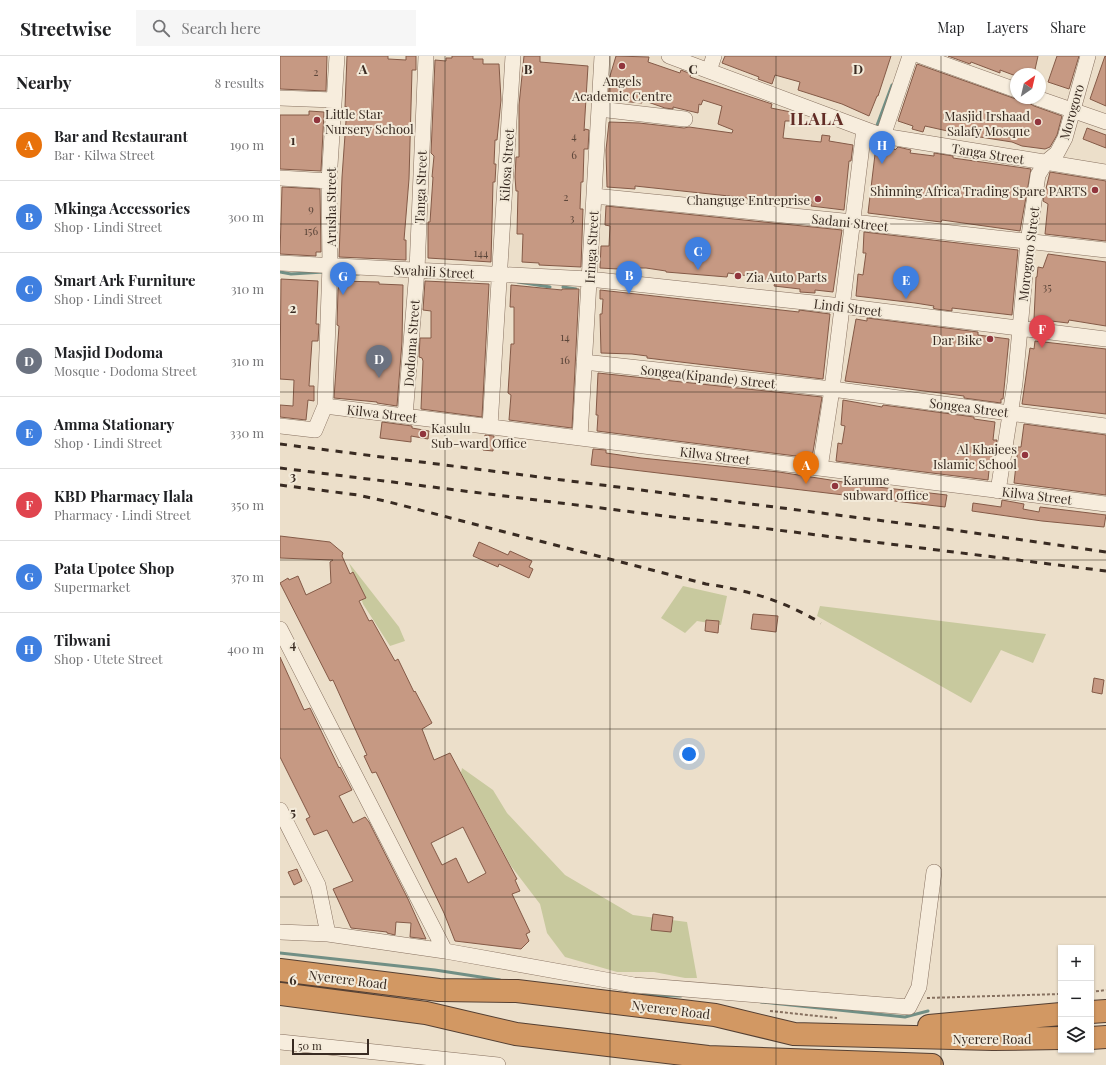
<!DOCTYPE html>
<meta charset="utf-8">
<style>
body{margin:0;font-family:"Playfair Display",serif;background:#f6f6f6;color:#202124}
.controls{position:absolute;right:12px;bottom:12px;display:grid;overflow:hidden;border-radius:0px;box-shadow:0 1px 3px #0004}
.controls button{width:36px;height:36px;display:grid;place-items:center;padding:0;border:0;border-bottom:1px solid #e0e0e0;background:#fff;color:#202124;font:20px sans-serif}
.compass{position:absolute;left:730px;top:12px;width:36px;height:36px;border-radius:50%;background:#fff;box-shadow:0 1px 3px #0004;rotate:34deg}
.scale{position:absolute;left:12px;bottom:10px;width:77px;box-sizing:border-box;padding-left:4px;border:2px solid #392b22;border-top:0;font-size:11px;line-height:14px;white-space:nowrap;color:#392b22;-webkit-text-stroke:3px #f3ead9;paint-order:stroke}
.you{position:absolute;left:409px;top:698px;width:14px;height:14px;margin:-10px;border:3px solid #fff;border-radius:50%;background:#1a73e8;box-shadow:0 0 0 6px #1a73e833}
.badge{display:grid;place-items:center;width:26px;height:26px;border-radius:50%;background:#111827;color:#fff;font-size:13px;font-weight:700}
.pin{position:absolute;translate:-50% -33px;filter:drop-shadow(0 1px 2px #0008)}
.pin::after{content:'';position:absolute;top:21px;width:14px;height:12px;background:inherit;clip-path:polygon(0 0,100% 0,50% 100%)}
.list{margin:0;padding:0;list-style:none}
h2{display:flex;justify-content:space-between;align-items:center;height:52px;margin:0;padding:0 16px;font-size:17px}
h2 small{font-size:13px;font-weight:400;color:#757577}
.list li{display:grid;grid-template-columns:26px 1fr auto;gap:12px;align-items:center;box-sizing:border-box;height:72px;padding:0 16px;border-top:1px solid #e0e0e0}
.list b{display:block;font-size:15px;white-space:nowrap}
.list p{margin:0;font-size:13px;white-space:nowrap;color:#757577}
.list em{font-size:13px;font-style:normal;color:#757577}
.icon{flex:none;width:22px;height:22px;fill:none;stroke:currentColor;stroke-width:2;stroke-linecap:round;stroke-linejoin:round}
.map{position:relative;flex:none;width:826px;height:1009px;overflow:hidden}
header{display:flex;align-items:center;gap:24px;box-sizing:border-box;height:56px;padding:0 20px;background:#fff;border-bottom:1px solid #e0e0e0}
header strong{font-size:19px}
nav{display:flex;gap:22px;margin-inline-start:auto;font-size:14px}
.search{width:280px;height:36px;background:#f6f6f6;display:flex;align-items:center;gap:10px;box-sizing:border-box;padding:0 14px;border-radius:0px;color:#757577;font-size:15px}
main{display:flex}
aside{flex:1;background:#fff}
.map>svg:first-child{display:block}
.green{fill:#c8c99e}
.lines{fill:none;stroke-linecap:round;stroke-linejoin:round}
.stream{stroke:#718f85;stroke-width:3}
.building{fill:#c69983;stroke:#845a47;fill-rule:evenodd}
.minor-casing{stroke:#877160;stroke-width:16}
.highway-casing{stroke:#554033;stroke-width:24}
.path{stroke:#877160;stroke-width:2;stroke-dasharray:3 2;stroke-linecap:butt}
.minor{stroke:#f7eddd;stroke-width:15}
.highway{stroke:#d29863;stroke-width:22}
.rail{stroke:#392b22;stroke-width:3;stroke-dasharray:7 7;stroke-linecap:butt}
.grid{fill:none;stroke:#392b22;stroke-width:1;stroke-opacity:0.55}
.poi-dot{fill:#91353d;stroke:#f3ead9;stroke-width:1.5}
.labels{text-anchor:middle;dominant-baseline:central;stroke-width:4;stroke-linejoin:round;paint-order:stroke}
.number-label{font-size:11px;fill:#5c463a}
.poi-label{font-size:13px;fill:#392b22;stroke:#f3ead9;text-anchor:end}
.street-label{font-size:13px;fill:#392b22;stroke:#f3ead9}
.district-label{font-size:17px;font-weight:bold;letter-spacing:1px;fill:#622c25;stroke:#f3ead9}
.grid-label{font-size:13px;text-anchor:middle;font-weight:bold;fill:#392b22;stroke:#f3ead9;stroke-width:4;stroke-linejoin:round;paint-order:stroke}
</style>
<header>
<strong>Streetwise</strong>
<div class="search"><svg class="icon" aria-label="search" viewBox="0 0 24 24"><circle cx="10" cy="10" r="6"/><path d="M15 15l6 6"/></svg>Search here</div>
<nav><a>Map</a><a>Layers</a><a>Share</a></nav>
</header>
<main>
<aside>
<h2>Nearby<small>8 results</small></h2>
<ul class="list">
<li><span class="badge" style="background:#e8710a">A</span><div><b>Bar and Restaurant</b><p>Bar · Kilwa Street</p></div><em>190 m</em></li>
<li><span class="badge" style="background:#3f7fe0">B</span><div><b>Mkinga Accessories</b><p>Shop · Lindi Street</p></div><em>300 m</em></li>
<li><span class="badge" style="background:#3f7fe0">C</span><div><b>Smart Ark Furniture</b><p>Shop · Lindi Street</p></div><em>310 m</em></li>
<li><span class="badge" style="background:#6b7280">D</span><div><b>Masjid Dodoma</b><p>Mosque · Dodoma Street</p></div><em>310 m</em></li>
<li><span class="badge" style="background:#3f7fe0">E</span><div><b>Amma Stationary</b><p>Shop · Lindi Street</p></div><em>330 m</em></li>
<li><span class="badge" style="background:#e0444e">F</span><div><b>KBD Pharmacy Ilala</b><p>Pharmacy · Lindi Street</p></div><em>350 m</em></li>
<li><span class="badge" style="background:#3f7fe0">G</span><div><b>Pata Upotee Shop</b><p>Supermarket</p></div><em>370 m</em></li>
<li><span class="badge" style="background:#3f7fe0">H</span><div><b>Tibwani</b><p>Shop · Utete Street</p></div><em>400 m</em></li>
</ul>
</aside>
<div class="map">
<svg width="826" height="1009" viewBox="0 0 826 1009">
<rect width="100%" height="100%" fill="#ecdfca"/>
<path class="green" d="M69,507l50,64 6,14 -15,5 -27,-42z
M403,530l44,10 -6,29 -24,-4 -12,12 -24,-15z
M540,550l226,28 -13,29 -32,-13 -30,53 -154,-87z
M182,712l31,22 14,23 58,62 68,40 54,7 10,56h-12l-31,-6h-37l-52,-15 -18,-24 -7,-29 -29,-38 -50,-93z"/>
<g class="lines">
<path class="stream" d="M596,72l16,-43
M0,216l11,2 33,-2
M55,219l24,-1
M238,226l32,5
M283,231l13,2
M0,897l155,17 65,10
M363,939l38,1
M481,946l144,15 23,-6"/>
</g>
<path class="building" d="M0,0h47l-1,35 -46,-2z
M67,0h41v3l18,1v-4h10v14h-4l-3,109 -5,61h2v20l-67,-3 3,-80 5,-70h-2z
M172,0h21v3h10v5h16l2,36 -4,40h-2l-1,24h2l-1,18h-2l-2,80 -63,-4v-36h2l3,-45h-1l2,-21 -3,-3 4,-93 11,1v-3h6z
M244,0h16v6l48,4 -4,65 1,-2 4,1 -1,19h-4l-1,33h-2l-1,27h3l-2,58 -42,-2v-2l-17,-1 1,-28h-6l1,-43h-2l-1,-14 1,-20h3v-52z
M336,0l33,1 -1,5 32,11 1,-3 10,4 -1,3 82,27 -1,4 20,4v9h-6l-2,17 38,4 1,-7 8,1 -1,5 24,4 -2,16h-2l-5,49 -33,-4 1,-4 -26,-3 -1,5 -37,-4v-2l-113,-12v3l-28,-2 -1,-37 3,-28 30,1 45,5 5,-1 43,6 1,-3 -15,-6 4,-18 -19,-6 -2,5 -2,-1 -1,9 -25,-6v2l-8,-1 -23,-8v3l-34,-3 2,-24z
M445,0h166l-13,40h-1l-8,20 -27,-12 -44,-14 2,-8 -25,-7 -3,9 -14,-5 1,-2 -37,-14z
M668,0h90l-4,18h-18v2l-16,-6v3l-29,-11 -1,2z
M777,0h22l-10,33 -21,-7z
M825,0l1,1v49l-16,-7z
M637,8l96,34 16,5 5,3 28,10 -5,19 -7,12 -5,2 -23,-3 -10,-4 -32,-5 -20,-3 -1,2 -8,-1 1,-3 -27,-6 -2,6 -11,-3 1,-3 -15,-5z
M29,55l15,1 -3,59 -41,-2v-54h29z
M807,72l19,7v13l-23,-9z
M596,90h16l3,4 3,-3 13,3 -1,3 24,3v-3l19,3v2l78,11 -11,62 -78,-11 -1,2 -73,-9z
M770,116l56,9v60l-61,-7 3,-30 -5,-3z
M2,131l38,2 1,63h-5v4l-36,-2z
M326,150l236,24 -9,62 -18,-2v3l-15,-1v-3l-26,-3 1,-4 -19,-2v-3l-28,-4 -1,4 -61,-5v-1l-20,-3h-11v2l-35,-2 1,-22h8l1,-20 -5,-1z
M584,176l154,18 -6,65 -60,-7v3l-16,-2 -3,-1 1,-2 -19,-3 -59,-7 2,-22 5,1 3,-22h-3z
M768,198l58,8v64l-37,-6 -1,3 -34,-4 2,-42h1l1,-10 5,1z
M1,223l37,2 -2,43h3l-1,17h-6l-3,45h5v15l-6,-1 -2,20 -26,-3v-12l13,1 1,-26 -14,-1z
M60,225l39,1v2l24,1 -1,57 -5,64 -20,-3v-1l-43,-4 5,-72 -2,-1 1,-35z
M145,225l64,3 -7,133 -61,-8 2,-48 -1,-3 -3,-1 1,-19h11v-27l-8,-1z
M231,229l51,5v-1h17l-7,139 -63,-8 2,-25 -3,-2 3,-49h3v-37h-4z
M320,234l199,22v-2l31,4 -7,65 -176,-21v-2l-15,-2 -31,-1 -1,-39h2l1,-15h-3z
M587,262l111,14v3l31,4 -6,60h-2v4l-37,-5v-2l-119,-15 11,-62 11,2z
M755,285l71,8v65l-84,-10 8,-56 4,1z
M318,317l224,24 -10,61 -215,-27 1,-16h-2z
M563,344l39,7 1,-2 91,12v2l21,3 -2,18h4l-3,21h-4l-2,19 -152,-19 2,-18 4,1 3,-18 -4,-1z
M102,366l30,4v2l17,3 -1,8 -17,-3v6l-31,-4z
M744,368l82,11v60l-92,-12 4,-36h3z
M205,379l9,1 -1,15 -10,-1z
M313,393l13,1v3l35,5 138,14 90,14 78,9 -2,12 -354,-42z
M722,444l22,4 -1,5 16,3 1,-5 66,8 -2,12 -62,-6 -70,-10 1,-8 28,4z
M0,480l50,6 13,11 -1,3 8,18 3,-2 13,26 -7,3 10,20 3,-1 23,41 3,-2 16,33 1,-1 17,32 -10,6 12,31 16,-7 67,126 -2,1 5,11 -8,3 18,38 -4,2 3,7 -8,8 -66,-8 -11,-28 -68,-141 -4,1 -8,-17 3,-1 -34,-75 -3,1 -50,-98 8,-5 1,2 9,-4 8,19 25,-12 -1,-21 3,-2 -53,-2zM183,771l23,46 -18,10 -12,-25 -14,7 -11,-22z
M199,486l29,13 2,-4 22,10 -3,6 4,2 -4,9 -30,-14 -1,3 -25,-11z
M473,558l25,2 -2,16 -25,-3z
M426,564l13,1 -1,12 -13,-2z
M0,601l24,53 6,-2 29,60 1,-1 12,23 -13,6 14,27 12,-6 4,5 39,77 18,40 -16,-2 1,-14 -15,-1 -1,13 -8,-2v-1l-36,-4 -18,-39 20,-8 -26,-51 -13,5 -8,-16 4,-2 -30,-60z
M814,622l10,2 -2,14 -10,-2z
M17,813l5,12 -8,4 -6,-13z
M373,858l20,3 -2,15 -20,-2z"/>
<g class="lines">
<defs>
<path id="minor" d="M389,0l214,80 223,36
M641,0l95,34
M429,15l5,-15
M0,42l53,2
M757,42l69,24
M319,53l86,10
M603,80l27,-80
M0,122l49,3
M314,140l259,26 253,28
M0,207l309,16 253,27 264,33
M304,306l248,27 274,37
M45,350l781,98
M125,360l12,-146 9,-214
M0,370l35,4 10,-24 5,-141 -1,-84 8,-125
M210,370l23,-370
M300,381l22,-381
M540,412l12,-79 32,-260
M718,435l17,-108 13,-141 10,-67 8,-13 11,-9 8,-15 23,-82
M0,573l165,322
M0,754l38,75 10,49
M0,876l48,2 117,17 189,34 275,22 10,-20 15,-115
M0,986l218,23"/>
<path id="highway" d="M0,914l159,20 78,1 198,24 79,19 199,5 68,-1
M0,938l146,19 90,21 192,23 224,8
M811,956l15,-1
M649,970l132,-12
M811,982l15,-1"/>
</defs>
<use href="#minor" class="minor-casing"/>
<use href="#highway" class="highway-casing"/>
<path class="path" d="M811,936l15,-2
M647,942l134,-4
M490,955l67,7"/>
<use href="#minor" class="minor"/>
<use href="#highway" class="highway"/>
<path class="rail" d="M0,388l667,85 159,23
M0,412l826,103
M0,429l78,10 31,7 317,82c42,6 78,17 115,39"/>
</g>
<path class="grid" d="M165,0v1009M330,0v1009M496,0v1009M661,0v1009M0,168h826M0,336h826M0,504h826M0,673h826M0,841h826"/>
<g class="poi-dot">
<circle cx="342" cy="10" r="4"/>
<circle cx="37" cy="64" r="4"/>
<circle cx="758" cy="66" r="4"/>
<circle cx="815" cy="134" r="4"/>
<circle cx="538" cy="143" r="4"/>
<circle cx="458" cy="220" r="4"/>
<circle cx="710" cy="283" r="4"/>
<circle cx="143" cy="378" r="4"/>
<circle cx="745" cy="399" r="4"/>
<circle cx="555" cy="430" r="4"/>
</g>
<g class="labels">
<g class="number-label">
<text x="36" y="15">2</text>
<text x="294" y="79">4</text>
<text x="294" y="98">6</text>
<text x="286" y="140">2</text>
<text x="31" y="152">9</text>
<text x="292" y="161">3</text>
<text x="31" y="174">156</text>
<text x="201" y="196">144</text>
<text x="767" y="230">35</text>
<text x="285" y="280">14</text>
<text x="285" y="303">16</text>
</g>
<g class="poi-label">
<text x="342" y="24" text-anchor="middle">Angels<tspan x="342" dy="15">Academic Centre</tspan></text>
<text x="45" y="57" text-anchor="start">Little Star<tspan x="45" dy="15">Nursery School</tspan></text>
<text x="750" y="59">Masjid Irshaad<tspan x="750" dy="15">Salafy Mosque</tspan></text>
<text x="807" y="134">Shinning Africa Trading Spare PARTS</text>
<text x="530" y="143">Changuge Entreprise</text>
<text x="466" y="220" text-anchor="start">Zia Auto Parts</text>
<text x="702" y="283">Dar Bike</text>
<text x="151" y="371" text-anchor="start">Kasulu<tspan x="151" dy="15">Sub-ward Office</tspan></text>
<text x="737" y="392">Al Khajees<tspan x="737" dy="15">Islamic School</tspan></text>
<text x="563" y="423" text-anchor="start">Karume<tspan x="563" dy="15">subward office</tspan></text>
</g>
<g class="street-label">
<text transform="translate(791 56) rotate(-74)">Morogoro</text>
<text transform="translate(708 97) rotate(9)">Tanga Street</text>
<text transform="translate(226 109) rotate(-86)">Kilosa Street</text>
<text transform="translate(140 131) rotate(-88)">Tanga Street</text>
<text transform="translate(50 151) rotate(-90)">Arusha Street</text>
<text transform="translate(570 166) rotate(6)">Sadani Street</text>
<text transform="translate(311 191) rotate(-87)">Iringa Street</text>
<text transform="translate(748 198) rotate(-83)">Morogoro Street</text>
<text transform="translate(154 215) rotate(3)">Swahili Street</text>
<text transform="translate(568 251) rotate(7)">Lindi Street</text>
<text transform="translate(131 287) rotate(-86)">Dodoma Street</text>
<text transform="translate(428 320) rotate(6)">Songea(Kipande) Street</text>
<text transform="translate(689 351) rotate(7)">Songea Street</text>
<text transform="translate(102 357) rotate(7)">Kilwa Street</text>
<text transform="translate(435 399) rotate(7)">Kilwa Street</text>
<text transform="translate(757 439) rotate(7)">Kilwa Street</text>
<text transform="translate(68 923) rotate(7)">Nyerere Road</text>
<text transform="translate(391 953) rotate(7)">Nyerere Road</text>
<text x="712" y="982">Nyerere Road</text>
</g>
<g class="district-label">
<text x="537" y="62">ILALA</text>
</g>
</g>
<g class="grid-label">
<text x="83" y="18">A</text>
<text x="248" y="18">B</text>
<text x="413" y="18">C</text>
<text x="578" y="18">D</text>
<text x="13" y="89">1</text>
<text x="13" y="257">2</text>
<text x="13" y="425">3</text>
<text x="13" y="593">4</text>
<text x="13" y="761">5</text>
<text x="13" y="929">6</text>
</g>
</svg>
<div class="controls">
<button>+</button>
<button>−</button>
<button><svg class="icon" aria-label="layers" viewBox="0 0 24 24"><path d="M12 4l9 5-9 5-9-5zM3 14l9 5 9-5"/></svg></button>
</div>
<svg class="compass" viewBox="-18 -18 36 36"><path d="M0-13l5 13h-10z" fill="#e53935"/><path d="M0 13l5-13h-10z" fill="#757577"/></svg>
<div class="scale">50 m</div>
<div class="you"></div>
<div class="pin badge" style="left:526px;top:428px;background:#e8710a">A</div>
<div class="pin badge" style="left:349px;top:238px;background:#3f7fe0">B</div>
<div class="pin badge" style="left:418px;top:214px;background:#3f7fe0">C</div>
<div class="pin badge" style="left:99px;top:322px;background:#6b7280">D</div>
<div class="pin badge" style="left:626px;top:243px;background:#3f7fe0">E</div>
<div class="pin badge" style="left:762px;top:292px;background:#e0444e">F</div>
<div class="pin badge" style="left:63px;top:239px;background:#3f7fe0">G</div>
<div class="pin badge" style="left:602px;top:108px;background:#3f7fe0">H</div>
</div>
</main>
